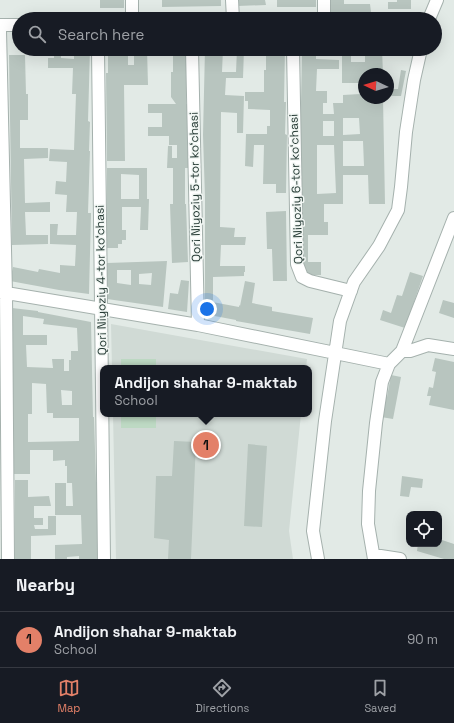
<!DOCTYPE html>
<meta charset="utf-8">
<style>
body{margin:0;font-family:"Space Grotesk",sans-serif;background:#242831;color:#f1f3f6}
.controls{position:absolute;right:12px;bottom:12px;display:grid;overflow:hidden;border-radius:8px;box-shadow:0 4px 16px #0002}
.controls button{width:36px;height:36px;display:grid;place-items:center;padding:0;border:0;border-bottom:1px solid #363941;background:#171b24;color:#f1f3f6;font:20px sans-serif}
.compass{position:absolute;left:358px;top:68px;width:36px;height:36px;border-radius:50%;background:#171b24;box-shadow:0 4px 16px #0002;rotate:274deg}
.you{position:absolute;left:207px;top:309px;width:14px;height:14px;margin:-10px;border:3px solid #fff;border-radius:50%;background:#1a73e8;box-shadow:0 0 0 6px #1a73e833}
.badge{display:grid;place-items:center;width:26px;height:26px;border-radius:50%;background:#e38068;color:#111;font-size:13px;font-weight:700}
.pin{position:absolute;translate:-50% -50%;border:2px solid #fff;box-shadow:0 1px 4px #0006}
.popup{position:absolute;left:100px;top:365px;width:212px;height:52px;box-sizing:border-box;display:grid;place-content:center;border-radius:8px;background:#171b24;filter:drop-shadow(0 1px 3px #0005);font-size:13px;white-space:nowrap;color:#9ea1a6}
.popup b{font-size:15px;color:#f1f3f6}
.popup::after{content:'';position:absolute;left:50%;top:100%;margin-left:-8px;border:8px solid transparent;border-top-color:#171b24}
.list{margin:0;padding:0;list-style:none}
h2{display:flex;justify-content:space-between;align-items:center;height:52px;margin:0;padding:0 16px;font-size:17px}
h2 small{font-size:13px;font-weight:400;color:#9ea1a6}
.list li{display:grid;grid-template-columns:26px 1fr auto;gap:12px;align-items:center;box-sizing:border-box;height:56px;padding:0 16px;border-top:1px solid #363941}
.list b{display:block;font-size:15px;white-space:nowrap}
.list p{margin:0;font-size:13px;white-space:nowrap;color:#9ea1a6}
.list em{font-size:13px;font-style:normal;color:#9ea1a6}
.icon{flex:none;width:22px;height:22px;fill:none;stroke:currentColor;stroke-width:2;stroke-linecap:round;stroke-linejoin:round}
.map{position:relative;flex:none;width:454px;height:559px;overflow:hidden}
.search{position:absolute;background:#171b24;box-shadow:0 4px 16px #0002;left:12px;right:12px;top:12px;height:44px;display:flex;align-items:center;gap:10px;box-sizing:border-box;padding:0 14px;border-radius:22px;color:#9ea1a6;font-size:15px}
.sheet{height:108px;background:#171b24}
nav{display:flex;justify-content:space-around;align-items:center;box-sizing:border-box;height:56px;border-top:1px solid #363941;background:#171b24;font-size:11px;color:#9ea1a6}
nav a{display:grid;justify-items:center;gap:2px}
nav .on{color:#e38068}
.map>svg:first-child{display:block}
.built{fill:#d0dad5}
.green{fill:#bdd9c3}
.building{fill:#b8c5bf;fill-rule:evenodd}
.lines{fill:none;stroke-linecap:round;stroke-linejoin:round}
.street-casing{stroke:#a5b1ad;stroke-width:14}
.street{stroke:#fff;stroke-width:12}
.labels{text-anchor:middle;dominant-baseline:central;stroke-width:3;stroke-linejoin:round;paint-order:stroke}
.street-label{font-size:12px;fill:#243933;stroke:#f2f7f4}
</style>
<div class="map">
<svg width="454" height="559" viewBox="0 0 454 559">
<rect width="100%" height="100%" fill="#e2eae6"/>
<path class="built" d="M111,324l196,35 -1,9h-194z
M113,414h188l-12,117 4,28h-177z"/>
<path class="green" d="M121,359h35v9h-35z
M121,414h35v14h-35z"/>
<path class="building" d="M100,0h24v8h-24z
M162,0h59v6l-59,1z
M237,0h28l1,5 -29,1z
M277,0h39v7h-39z
M331,0h13v4h26l1,8h-40z
M397,0h14v9h-23v-7h9z
M54,49h7v9l13,1v-10h16l-2,72 2,1 -1,29h1l-2,62h3l-2,81 -30,-4 -49,-9 3,-14 25,5 1,-3 21,4v-8l15,1 1,-21 -26,-1v-20h8l-1,11h19l1,-23h-11l1,-17 -12,-1 1,-13 10,1 1,-20 -18,-1 1,-12 24,1 2,-56h-4l1,-26h-25v-10h6z
M108,49h39l1,36h-24l1,76h-18l-1,-88h2zM128,51h6v14h-6z
M173,49h13v55h2v64h-3v36h1l2,58 -16,1 -2,-59h3v-36h-6l1,-22h4v12h5v-13h-8v-9h-21v-9h14v-14h-14v-9h28l-5,-7v-25h2z
M205,49h18l-1,23h14l1,-23h7l-1,29h-17l-1,17 19,1 -1,37h-6v-20l-16,-1 -1,115 15,1 -1,9h12l-1,8h-24l-1,21h25v6h-1v4l-31,1v23h-8v-102l-2,-63z
M266,49h19l-1,53h2l-1,32 2,1 -1,58h-10v-9h-13l1,-39h-10l-1,22 -8,-1 1,-32h21v-8h3v-16l-22,-1v-8h-3v-9h19v-22h2z
M302,49h14v10l23,1v9h-22l-1,22h11v12h-4v11h11l-1,-11h10v-8l17,-1v-11h-18v-34h9v13h14v-13h17l1,25h-19v24h19l2,106h-16l-1,-29h-25v29h-19v18h4v13h-20v27h13v13h-19l-3,-103h2v-70zM343,118h16l1,16 -17,1zM323,121h11v15h-11zM343,141h20l1,25h-21zM317,145h17l2,48 -19,1z
M9,55h16l1,39h2v26h-8v28h28v10l-24,1 1,44 25,-1v10h-25l1,23h22v9l-36,1z
M401,70l5,1 -5,25h-13v-7h10z
M107,168h40v31h2l-1,31h-8l1,-23h-19v23h4v10h-4v4h-4v4h-11zM121,174l18,1v24h-18z
M286,211l1,70h-14l-1,-32h-5l-1,-37z
M167,261l-4,46 -56,-8v-36zM117,270h14v15l-14,-2zM152,273l-1,12 -12,-1v-10z
M410,272l13,4 -18,52 -25,-8 3,-10 8,3 6,-18 5,1z
M181,280l8,1 -2,31 -19,-3 2,-16 8,1z
M245,281l10,2 -3,20 20,4v4l41,7 -3,16 -74,-13v-1l-32,-6 3,-13 32,6v-2l1,1z
M443,300l11,3v15l-15,-5z
M12,308l26,3v1l53,10 2,95h1l2,65h2l1,77h-20v-3l-12,1v2h-12v-14l27,-1 -1,-29h-26v-32h11v23h7l-1,-23h-5v-17h-2v-6l-12,1v-11h-23v24h-16zM23,316l21,3 -1,5 34,4 1,23h-7v9h-2v11h-5v-12h-12l1,9 -26,-1 -1,-22h21v-10h-24zM32,383l14,1 1,29h6v5h26v23l-51,1v-28h4zM61,390l11,1v14h-10z
M435,358l19,4v48l-25,-5 2,-9h-4l2,-9 4,1 3,-16 -4,-1z
M391,375l10,2 -8,42 -12,-2 4,-20h2z
M174,441l22,1 -5,117h-23l1,-19 -15,-2 2,-62h16z
M248,444l19,2 -5,81 -18,-1z
M402,476l21,3 -1,9 -11,-1 -2,10 -9,-1z
M15,480h13v17l21,-1 2,10h-17v12h9v7h-9l1,4h13v-13h8v19l-25,1v23h-16z
M439,539l15,5v15h-10l-27,-8 1,-7h21z"/>
<g class="lines">
<defs>
<path id="street" d="M132,0v19
M232,0l1,19
M324,0v19
M429,19l8,-19
M0,25h19
M0,30l6,263 2,266
M98,49l6,510
M192,49l6,276
M293,49l4,215 5,13 8,4 41,10
M0,292l198,33 191,39
M402,351h8l18,-6 26,4
M374,555l26,4
M318,559l-5,-28 12,-110 15,-100 14,-39 25,-36 19,-36 3,-23 5,-55 8,-52 7,-31
M374,559l-6,-35 1,-33 7,-68 6,-41 7,-18 13,-13 52,-133"/>
</defs>
<use href="#street" class="street-casing"/>
<use href="#street" class="street"/>
</g>
<g class="labels">
<g class="street-label">
<text transform="translate(195 187) rotate(-91)">Qori Niyoziy 5-tor koʻchasi</text>
<text transform="translate(296 189) rotate(-92)">Qori Niyoziy 6-tor koʻchasi</text>
<text transform="translate(101 280) rotate(-91)">Qori Niyoziy 4-tor koʻchasi</text>
</g>
</g>
</svg>
<div class="controls">
<button><svg class="icon" aria-label="locate" viewBox="0 0 24 24"><circle cx="12" cy="12" r="6"/><path d="M12 2v4M12 18v4M2 12h4M18 12h4"/></svg></button>
</div>
<svg class="compass" viewBox="-18 -18 36 36"><path d="M0-13l5 13h-10z" fill="#e53935"/><path d="M0 13l5-13h-10z" fill="#9ea1a6"/></svg>
<div class="you"></div>
<div class="pin badge" style="left:206px;top:445px">1</div>
<div class="popup"><b>Andijon shahar 9-maktab</b>School</div>
<div class="search"><svg class="icon" aria-label="search" viewBox="0 0 24 24"><circle cx="10" cy="10" r="6"/><path d="M15 15l6 6"/></svg>Search here</div>
</div>
<section class="sheet">
<h2>Nearby<small></small></h2>
<ul class="list">
<li><span class="badge">1</span><div><b>Andijon shahar 9-maktab</b><p>School</p></div><em>90 m</em></li>
</ul>
</section>
<nav>
<a class="on"><svg class="icon" aria-label="map" viewBox="0 0 24 24"><path d="M3 6l6-2 6 2 6-2v14l-6 2-6-2-6 2zM9 4v14M15 6v14"/></svg>Map</a>
<a><svg class="icon" aria-label="directions" viewBox="0 0 24 24"><path d="M12 3l9 9-9 9-9-9zM9 14v-3h6M13 9l2 2-2 2"/></svg>Directions</a>
<a><svg class="icon" aria-label="saved" viewBox="0 0 24 24"><path d="M7 4h10v16l-5-4-5 4z"/></svg>Saved</a>
</nav>
